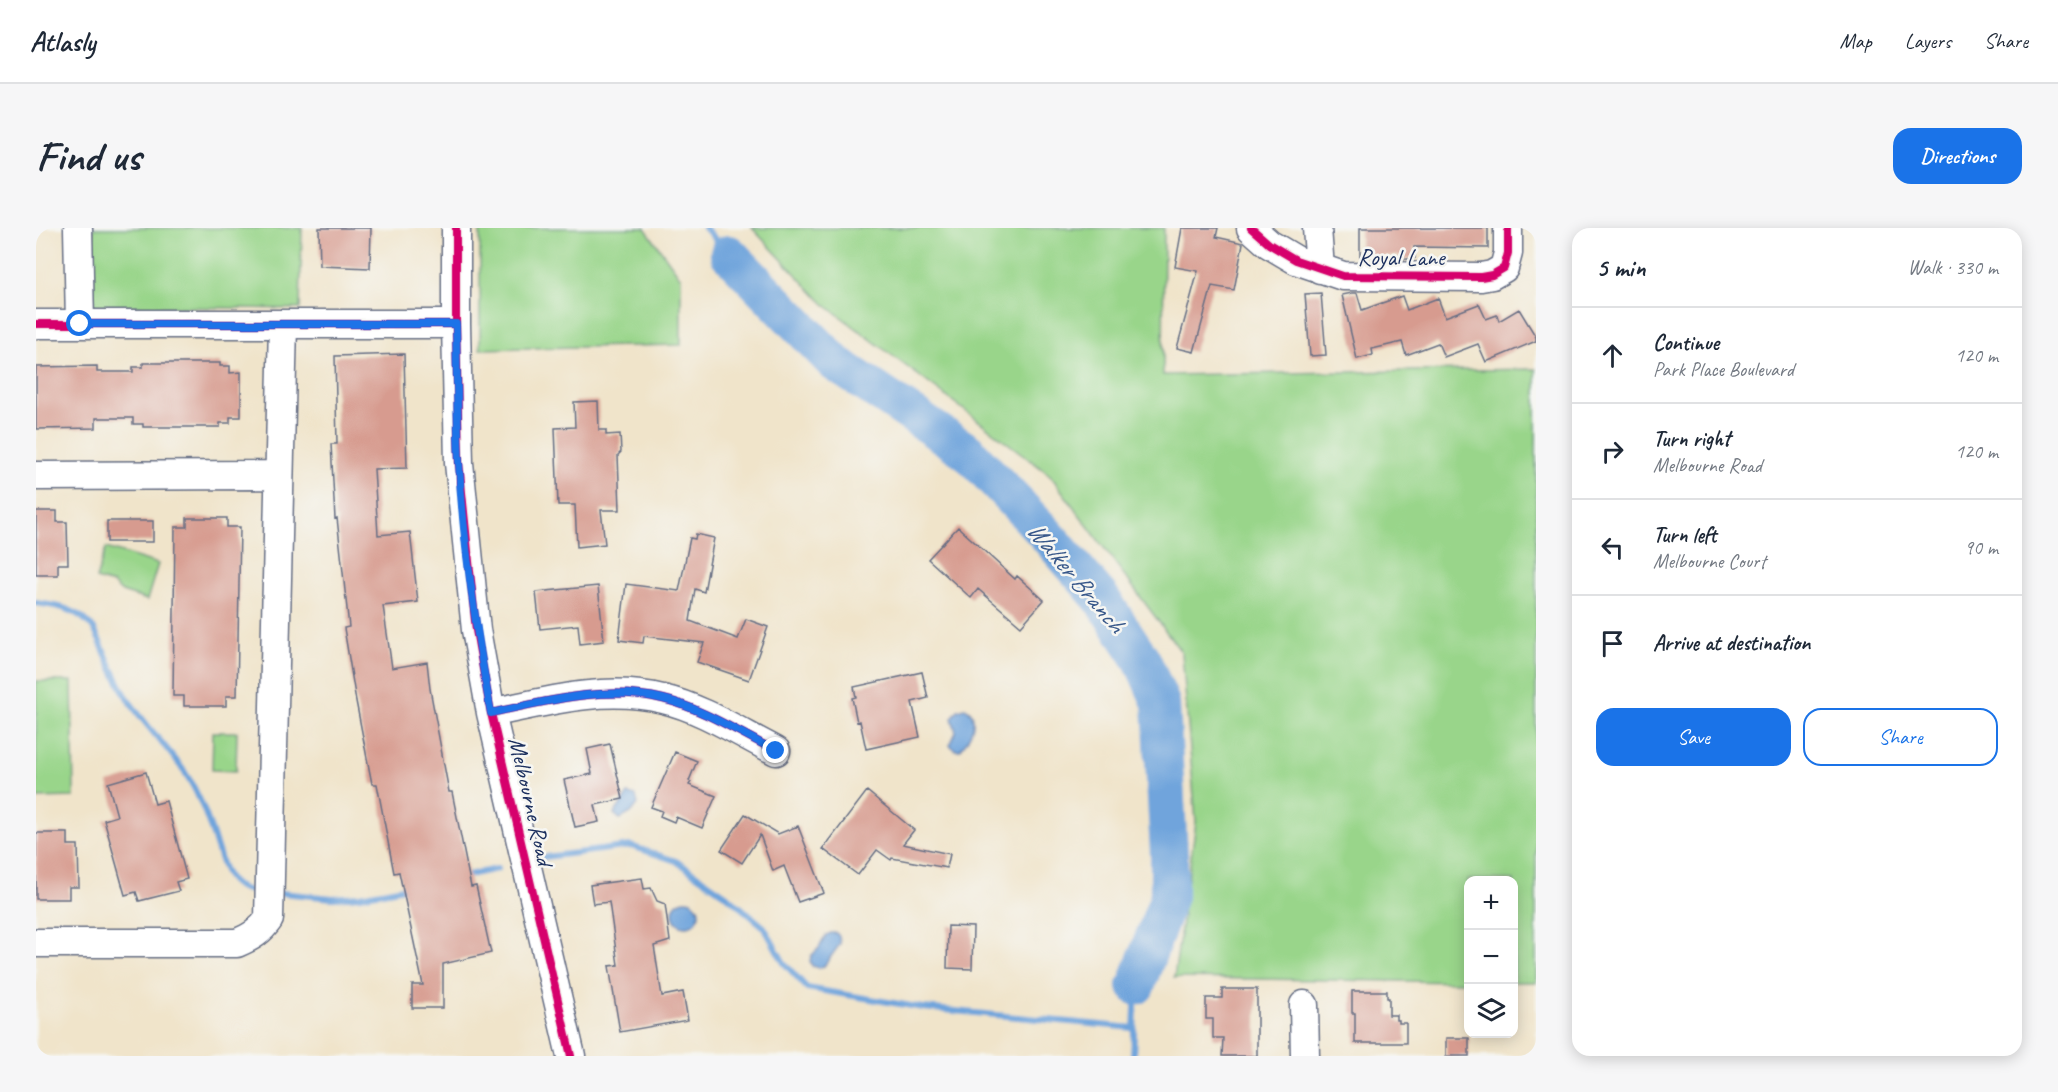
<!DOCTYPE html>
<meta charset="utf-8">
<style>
body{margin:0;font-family:Caveat,sans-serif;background:#f6f6f7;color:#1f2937}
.controls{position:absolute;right:18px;bottom:18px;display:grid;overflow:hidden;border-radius:12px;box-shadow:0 3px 15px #0003}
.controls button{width:54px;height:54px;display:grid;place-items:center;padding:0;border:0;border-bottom:2px solid #e0e1e3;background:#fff;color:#1f2937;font:30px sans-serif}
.stop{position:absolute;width:18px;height:18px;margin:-14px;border:4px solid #1a73e8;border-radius:50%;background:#fff}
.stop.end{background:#1a73e8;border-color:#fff;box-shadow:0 2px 6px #0008}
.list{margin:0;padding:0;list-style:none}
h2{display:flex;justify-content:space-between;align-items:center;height:78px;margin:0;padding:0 24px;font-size:26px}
h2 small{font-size:20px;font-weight:400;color:#747a83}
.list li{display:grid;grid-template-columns:39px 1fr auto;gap:18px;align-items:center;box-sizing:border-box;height:96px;padding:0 24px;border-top:2px solid #e0e1e3}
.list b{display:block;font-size:22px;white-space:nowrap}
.list p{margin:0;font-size:20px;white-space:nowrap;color:#747a83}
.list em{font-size:20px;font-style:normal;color:#747a83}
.actions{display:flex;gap:12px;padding:18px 24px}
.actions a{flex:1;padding:14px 0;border:2px solid #1a73e8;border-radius:18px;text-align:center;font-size:21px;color:#1a73e8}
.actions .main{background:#1a73e8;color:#fff}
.icon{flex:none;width:33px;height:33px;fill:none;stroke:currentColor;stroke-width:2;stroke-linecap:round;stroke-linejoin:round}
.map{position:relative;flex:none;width:1500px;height:828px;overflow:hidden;border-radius:18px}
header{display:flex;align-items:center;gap:36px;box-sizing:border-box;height:84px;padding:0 30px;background:#fff;border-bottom:2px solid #e0e1e3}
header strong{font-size:28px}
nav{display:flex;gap:33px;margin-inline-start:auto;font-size:21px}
.intro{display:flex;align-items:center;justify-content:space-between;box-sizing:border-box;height:144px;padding:0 36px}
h1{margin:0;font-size:42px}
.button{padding:15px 27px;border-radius:18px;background:#1a73e8;color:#fff;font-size:21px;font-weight:700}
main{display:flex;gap:36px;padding:0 36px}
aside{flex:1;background:#fff;border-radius:18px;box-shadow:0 3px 15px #0003}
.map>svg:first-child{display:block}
.green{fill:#99d58a;stroke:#5a8274;stroke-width:1.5}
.water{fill:#6fa4dc;stroke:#456a9d;stroke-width:1.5}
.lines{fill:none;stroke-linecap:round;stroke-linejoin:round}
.stream{stroke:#6fa4dc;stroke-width:6}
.river{stroke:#6fa4dc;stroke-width:38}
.building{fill:#d79b8f}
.minor-casing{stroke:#666e84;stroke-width:31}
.minor{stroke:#fff;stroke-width:28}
.cycleway-casing{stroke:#f6f6f2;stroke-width:11}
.cycleway{stroke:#d6006c;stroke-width:8}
.route{stroke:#1a73e8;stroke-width:8}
.labels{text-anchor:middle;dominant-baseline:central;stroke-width:5;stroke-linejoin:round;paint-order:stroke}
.street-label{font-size:24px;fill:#1b2f5e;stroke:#f6f6f2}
.water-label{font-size:26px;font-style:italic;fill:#38588a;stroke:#f6f6f2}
</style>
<header>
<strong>Atlasly</strong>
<nav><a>Map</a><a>Layers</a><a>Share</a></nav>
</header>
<div class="intro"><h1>Find us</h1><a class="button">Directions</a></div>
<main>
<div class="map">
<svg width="1500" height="828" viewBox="0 0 1500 828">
<rect width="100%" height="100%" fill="#f6f6f2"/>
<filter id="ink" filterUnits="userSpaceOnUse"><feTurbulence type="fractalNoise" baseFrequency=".0167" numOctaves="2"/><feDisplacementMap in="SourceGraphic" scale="12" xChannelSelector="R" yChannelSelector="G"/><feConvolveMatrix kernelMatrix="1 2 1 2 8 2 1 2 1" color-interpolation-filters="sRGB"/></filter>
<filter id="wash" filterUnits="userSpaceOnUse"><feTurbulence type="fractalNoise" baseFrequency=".008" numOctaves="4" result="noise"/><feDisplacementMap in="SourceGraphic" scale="24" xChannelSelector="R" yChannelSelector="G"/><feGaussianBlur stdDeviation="1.35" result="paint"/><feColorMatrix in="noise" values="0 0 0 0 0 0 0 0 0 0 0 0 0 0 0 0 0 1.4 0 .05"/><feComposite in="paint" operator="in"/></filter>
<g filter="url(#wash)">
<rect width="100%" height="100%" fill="#f0e4ca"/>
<path class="green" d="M57,0h209l-2,81 -207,-3z
M444,0h165l36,50v67l-201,4z
M716,0h412l-1,147 373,-6v613h-22v-102h-46v102l-294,-4 22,-156 -14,-169 -132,-178 -226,-171z
M70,320l52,16 -11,36 -25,-8 -9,-8 -17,-5z
M0,453h36l2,116 -38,1z
M177,504h24l-1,39 -24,-1z"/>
<path class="water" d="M929,480c17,8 4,32 -5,42h-4l-6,-5 6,-13 -4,-14 6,-8z
M592,566l8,2 2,8 -7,9 -11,6 -6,-5z
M637 685a13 13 0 1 1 26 0a13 13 0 1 1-26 0Z
M795,705h5l3,3 1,8 -16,22 -6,2 -6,-2 -2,-5 1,-5 8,-8 7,-13z"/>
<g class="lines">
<path class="stream" d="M669,0l24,26
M0,375c24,3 42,6 58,26 12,24 21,50 36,73 16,24 37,45 54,69 17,25 26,55 35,83 7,24 12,35 38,38
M509,629l86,-11 45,15 50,34 38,32 20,36 23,25 116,20 210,20
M427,648l34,-7
M245,665l52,5 27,-2 49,-9
M1097,828l3,-70"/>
<path class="river" d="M693,26l106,109 133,89 77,81 56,65 41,62 19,43 8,152v41l-33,90"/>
</g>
<g id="blocks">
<path class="building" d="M283,0h52l-1,40 -50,-2z
M1146,0h36l-2,9 27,6 -9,47 -22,-4 -18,66 -17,-4 21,-77 -23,-4z
M1324,0h128v20l-74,-1 1,11 -15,2 -1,-4h-39z
M1285,65l5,62 -16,1 -5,-62z
M1316,65h5l5,17 40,-14 5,14 31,-12 7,19 34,-13 7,15 11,-4 2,6 20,-12 17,28v4l-50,21 -8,-18 -34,13 -6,-14 -32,12 -4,-13 -30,7 1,6 -16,4 -15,-64z
M368,126l3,114 -33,1 4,66 32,-3 8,70 -35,4 9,62 35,-6 3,27 19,103h3l19,95 5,-1 15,67 -48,11v44h-31v-23h11l-24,-113 -5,1 -17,-89h-5l-16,-83 -12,-73 5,-1 -12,-109 -2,1 -4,-75h6l-2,-88z
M107,135h77v3h10v7l11,-1v45h-11v6h-10v4h-77v-3h-10v-6h-37v10l-60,1v-62l61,-1v6h36v-5h10z
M562,173l1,29h7v5l14,-1 1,18 -3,3 2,55h-19l4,34 -28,3 -2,-42h-17l-3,-77 20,-1 -1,-25z
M0,283h21v11h10l1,42h-10v11h-22z
M151,290h40v9h13l-3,169h-11v10h-42v-10h-11l2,-169h12z
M71,293h46v21h-46z
M922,299l57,52 2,-3 27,24 -23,26 -43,-37 -7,9 -43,-39z
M660,306l18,4 -10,54 -9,-3 -5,32 48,18 8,-20 22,8 -19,53 -52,-18 7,-19 -60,-7 -1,7 -24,-3 7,-56 53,7 11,-53 5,1z
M562,358l6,55 -24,3 -2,-19 -38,4 -4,-37z
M886,444l6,26 -16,4 8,35 -54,12 -6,-28 -3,1 -5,-24 4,-1 -2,-10z
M574,516l13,55 -28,6 4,17 -24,5 -11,-47 28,-6 -5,-25z
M639,524l22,9 -8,20 2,1 -2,3 27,11 -14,32 -26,-11 -2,5 -14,-6 2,-5 -11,-4z
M110,544l9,32 11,-3 21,78 -11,3 3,9 -40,10 -3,-9 -11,3 -21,-75 13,-4 -9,-33z
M831,563l47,39 -11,14 47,10 -3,14 -55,-10 -1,2 -14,-10 -19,25 -35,-26z
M709,586l33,20 20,-8 26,67 -26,9 -14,-36 -11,5 -13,-36 -18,28 -21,-13z
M0,605h32v12h10l1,42h-10v12h-33z
M606,650l2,11 7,-1 6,13 8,3 5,37 -16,5 8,50 21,-4 5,28 -68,12 -11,-66 9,-1 -9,-63 -16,2 -3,-19z
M912,698l25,1 -1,42 -25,-1z
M1186,761h35v67h-35l1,-18h-10v-19h-7v-21h16z
M1316,763h35v7h2v17h7v5h3v3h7v20h-51v-30h-3z
M1410,810h23v18h-23z"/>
</g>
</g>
<g filter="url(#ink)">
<use href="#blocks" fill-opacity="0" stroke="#666e84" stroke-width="1.5"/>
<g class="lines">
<defs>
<path id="minor" d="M42,0l2,96
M420,0v96l3,139 17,167 15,83 80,343
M1215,0l18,16 27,16 47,16 138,1 11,-2 12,-7 4,-15v-25
M1281,0l3,41
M0,96h420
M0,248l242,-1
M455,485c57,-12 114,-28 172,-14 39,9 77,34 113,52
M0,715h201c14,-6 23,-11 32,-24l14,-595
M1268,777l1,51"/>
</defs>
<use href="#minor" class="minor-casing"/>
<use href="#minor" class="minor"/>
<defs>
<path id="cycleway" d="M420,0v96l3,139 17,167 15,83 80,343
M1215,0l18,16 27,16 47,16 138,1 11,-2 12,-7 4,-15v-25
M0,96h420
M455,485c57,-12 114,-28 172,-14 39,9 77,34 113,52"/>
</defs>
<use href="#cycleway" class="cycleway-casing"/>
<use href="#cycleway" class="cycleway"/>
</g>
</g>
<g class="lines" filter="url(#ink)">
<path class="route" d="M44,96h376c1,46 1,92 3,138 4,84 17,168 32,251 57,-12 114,-28 172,-14 39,9 77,34 113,52"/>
</g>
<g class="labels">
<g class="street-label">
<text x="1365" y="29">Royal Lane</text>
<text transform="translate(495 573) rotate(77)">Melbourne Road</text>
</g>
<g class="water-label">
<text transform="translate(1040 349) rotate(50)">Walker Branch</text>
</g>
</g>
</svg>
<div class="controls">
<button>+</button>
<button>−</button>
<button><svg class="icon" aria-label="layers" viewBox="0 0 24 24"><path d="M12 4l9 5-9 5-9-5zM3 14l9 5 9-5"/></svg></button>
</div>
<div class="stop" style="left:44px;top:96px"></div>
<div class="stop end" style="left:740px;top:523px"></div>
</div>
<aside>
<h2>5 min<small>Walk · 330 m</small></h2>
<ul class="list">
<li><svg class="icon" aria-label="ahead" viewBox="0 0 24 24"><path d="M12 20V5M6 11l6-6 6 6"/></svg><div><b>Continue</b><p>Park Place Boulevard</p></div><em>120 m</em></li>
<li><svg class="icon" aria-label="right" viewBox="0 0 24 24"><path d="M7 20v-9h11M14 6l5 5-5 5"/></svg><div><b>Turn right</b><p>Melbourne Road</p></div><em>120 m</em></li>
<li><svg class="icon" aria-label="left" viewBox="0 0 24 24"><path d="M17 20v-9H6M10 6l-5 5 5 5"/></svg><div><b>Turn left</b><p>Melbourne Court</p></div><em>90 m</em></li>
<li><svg class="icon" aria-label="arrive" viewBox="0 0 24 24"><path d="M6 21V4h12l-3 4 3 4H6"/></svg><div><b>Arrive at destination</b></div></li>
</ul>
<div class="actions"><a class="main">Save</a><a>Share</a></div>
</aside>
</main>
